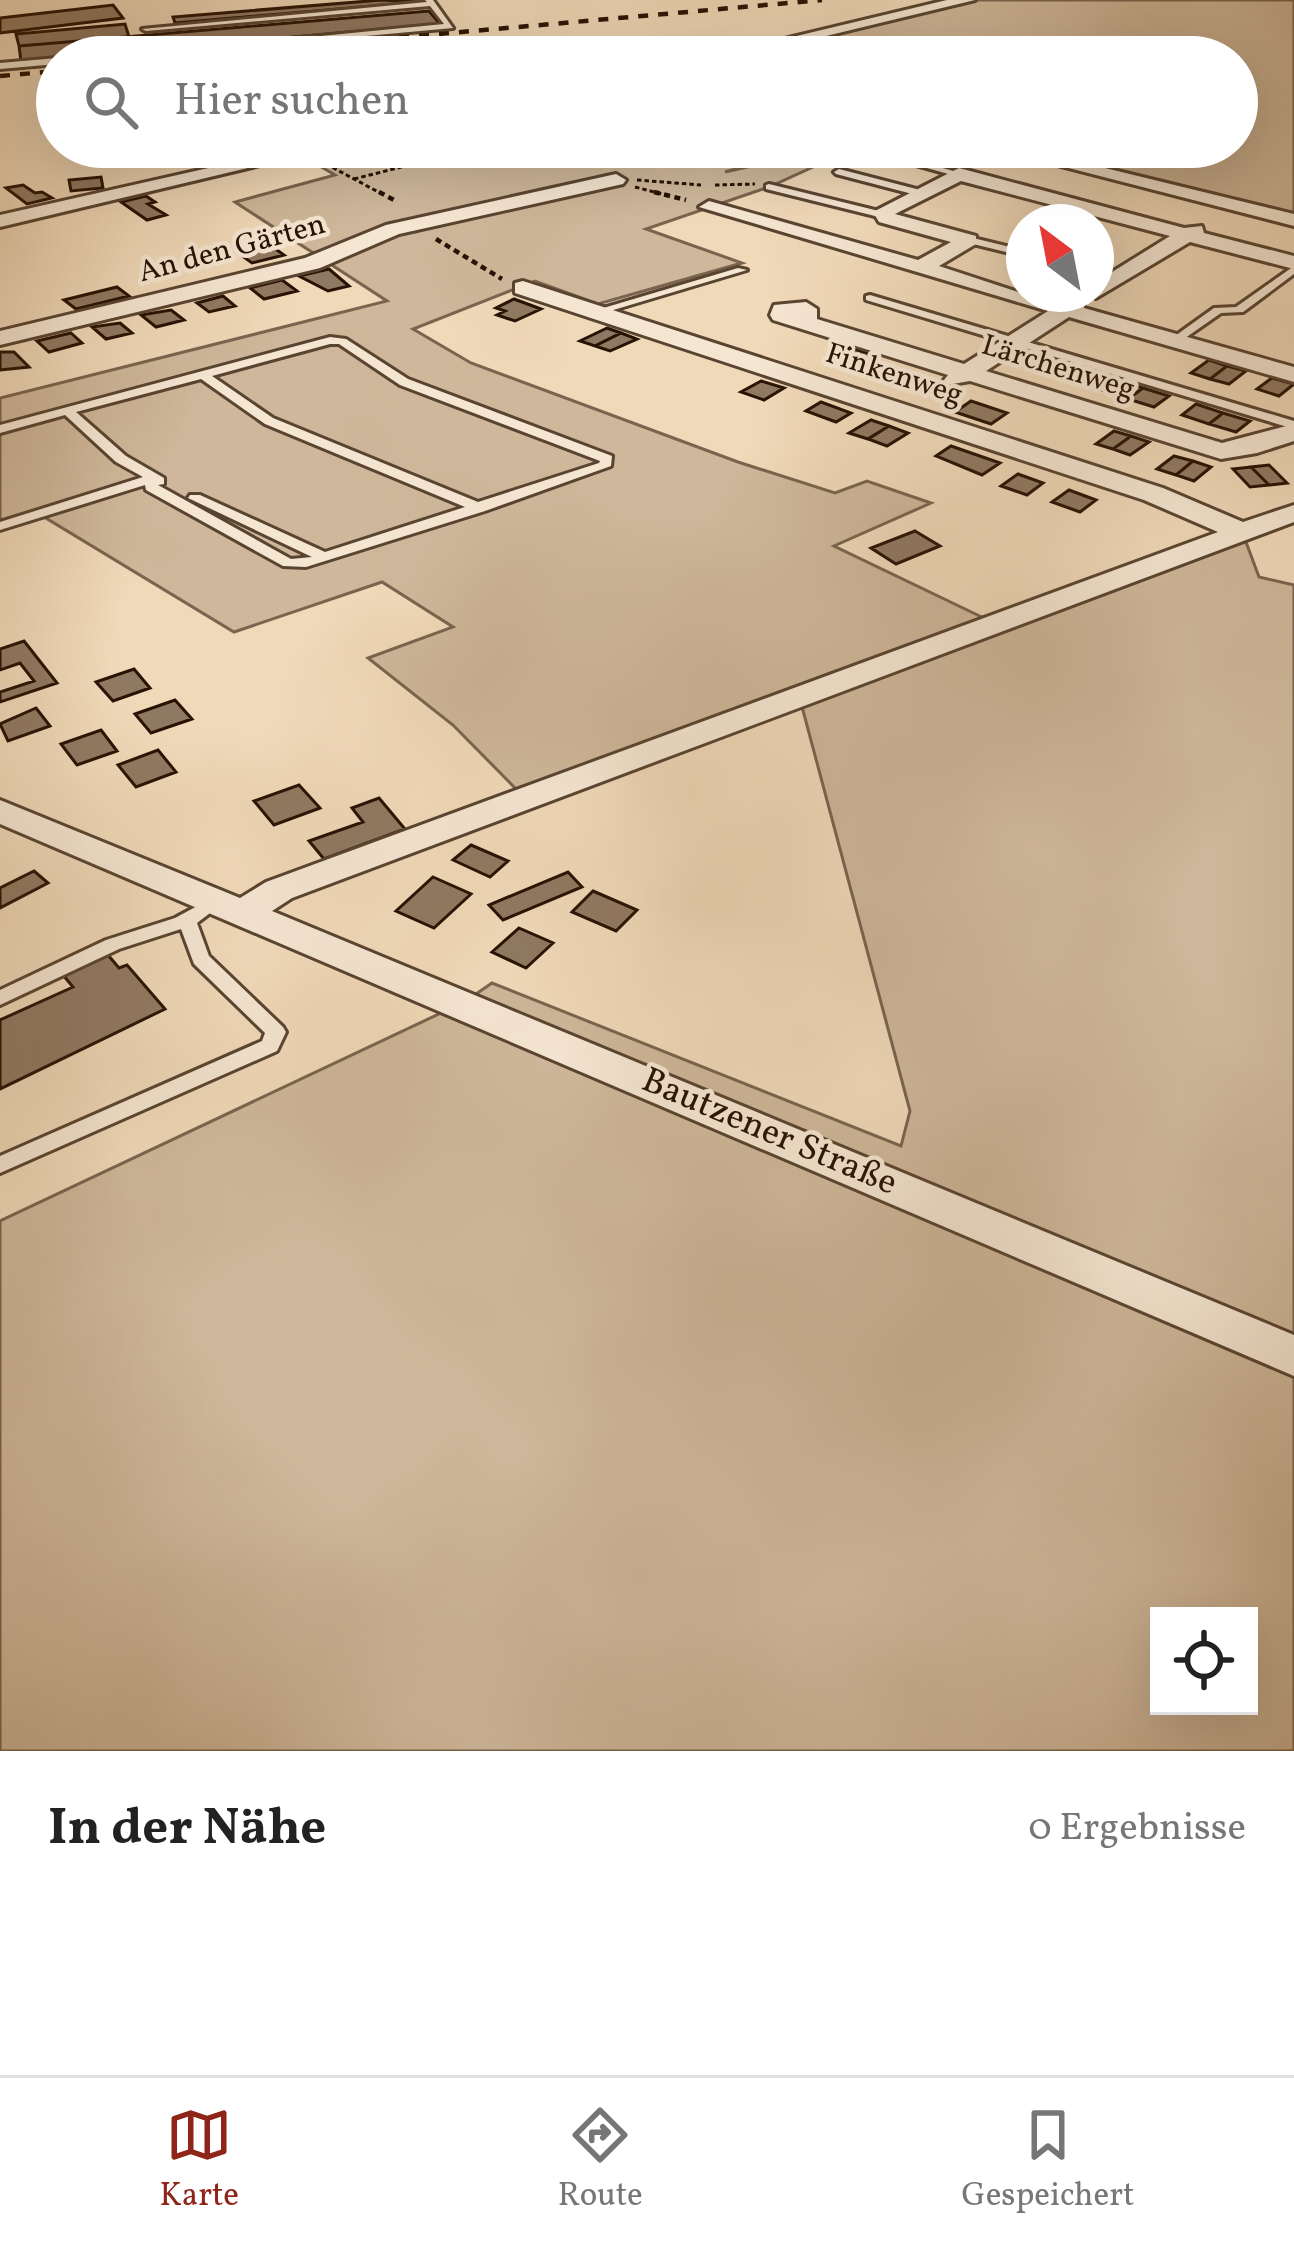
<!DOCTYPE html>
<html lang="de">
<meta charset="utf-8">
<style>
body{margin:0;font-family:Vollkorn,serif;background:#f2f2f2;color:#222}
.controls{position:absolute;right:36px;bottom:36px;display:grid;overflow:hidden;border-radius:0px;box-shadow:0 12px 48px #0002}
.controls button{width:108px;height:108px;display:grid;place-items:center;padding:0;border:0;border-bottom:3px solid #e0e0e0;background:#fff;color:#222;font:60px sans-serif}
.compass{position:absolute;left:1006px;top:204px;width:108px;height:108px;border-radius:50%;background:#fff;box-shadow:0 12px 48px #0002;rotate:328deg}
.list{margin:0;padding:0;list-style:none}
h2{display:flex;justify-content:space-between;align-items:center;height:156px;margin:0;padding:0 48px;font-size:51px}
h2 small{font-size:39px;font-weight:400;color:#767676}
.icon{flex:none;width:66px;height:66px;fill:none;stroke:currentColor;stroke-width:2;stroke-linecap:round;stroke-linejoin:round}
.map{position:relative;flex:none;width:1294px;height:1751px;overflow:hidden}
.search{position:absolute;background:#fff;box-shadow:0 12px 48px #0002;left:36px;right:36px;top:36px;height:132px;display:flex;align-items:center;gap:30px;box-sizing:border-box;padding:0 42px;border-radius:66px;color:#767676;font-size:45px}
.sheet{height:324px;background:#fff}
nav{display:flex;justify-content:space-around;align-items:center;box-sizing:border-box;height:168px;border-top:3px solid #e0e0e0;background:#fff;font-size:33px;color:#767676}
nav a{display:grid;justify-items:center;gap:6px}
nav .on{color:#8f2418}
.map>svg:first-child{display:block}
.green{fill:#ceb79a;stroke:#7a644f;stroke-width:3;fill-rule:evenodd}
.building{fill:#907962;stroke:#271204;stroke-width:3}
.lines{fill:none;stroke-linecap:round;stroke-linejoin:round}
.lane-casing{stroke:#594431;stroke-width:6}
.street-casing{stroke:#594431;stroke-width:6}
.path-far1{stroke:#271204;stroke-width:3;stroke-dasharray:4.5 3;stroke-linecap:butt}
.path{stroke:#271204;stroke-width:4.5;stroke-dasharray:6 4.5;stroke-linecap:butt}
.lane{fill:#f5e6d2;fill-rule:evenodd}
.street{fill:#f5e6d2;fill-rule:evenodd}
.rail{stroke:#271204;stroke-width:4.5;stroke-dasharray:10 10;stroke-linecap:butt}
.labels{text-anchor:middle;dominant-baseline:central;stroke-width:9;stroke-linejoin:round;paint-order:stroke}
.far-street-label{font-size:30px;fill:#271204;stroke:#f5e6d2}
.street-label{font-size:36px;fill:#271204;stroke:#f5e6d2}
</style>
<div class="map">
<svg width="1294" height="1751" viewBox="0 0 1294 1751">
<rect width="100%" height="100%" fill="#f0d9b9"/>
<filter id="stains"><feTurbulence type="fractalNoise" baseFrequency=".00167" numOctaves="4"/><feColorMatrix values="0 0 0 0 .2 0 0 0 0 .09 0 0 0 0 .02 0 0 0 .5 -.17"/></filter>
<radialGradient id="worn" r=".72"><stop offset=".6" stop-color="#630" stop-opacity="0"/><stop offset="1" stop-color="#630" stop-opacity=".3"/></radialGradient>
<path class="green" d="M967,0h327v220l-288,-73h231v-90h-357l-78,-19z
M337,147h475l-87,25 57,-13 31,8 -44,20 -123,42 96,34 -144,41 -63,-23 -122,48 58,34 267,99 97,31 32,-12 64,22 -97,43 156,75 -473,169 -64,-65 -85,-67 85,-31 -71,-45 -148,50 -195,-118 -39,12v-128l387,-97 -152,-99 100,-27 -34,-20z
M1243,534l16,43 35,8v770l-831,-352 29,-20 409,163 9,-35 -109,-408z
M460,1004l834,354v393h-1294v-530zM1159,1616h90v90h-90z"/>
<path class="building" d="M381,0l40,2 -246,21 -2,-6z
M113,5l10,13 -123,15v-15z
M429,11l11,13 -419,37 -2,-15z
M125,24l4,13 -110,9 -3,-12z
M101,177l2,11 -32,3 -2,-11z
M23,185l12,8 7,-1 10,6 -25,6 -21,-16z
M146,196l9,6 -7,2 18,11 -19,5 -26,-18z
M270,245l14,10 -32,8 -14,-10z
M329,269l20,17 -21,5 -29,-15z
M282,280l15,11 -33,8 -14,-11z
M117,287l12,9 -53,13 -12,-9z
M223,296l12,10 -26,6 -12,-9z
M514,299l27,10 -26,12 -18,-6 8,-4 -9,-3z
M171,310l13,10 -28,7 -15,-12z
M120,323l12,10 -26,6 -14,-12z
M607,328l14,5 -26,13 -15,-5z
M71,333l11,10 -33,9 -12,-11z
M621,333l16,6 -27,12 -15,-5z
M851,348l23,7 -18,11 -23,-8z
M0,352h14l15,15 -29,3z
M1039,357l25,8 -15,10 -25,-8z
M1209,360l18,6 -17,13 -19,-6z
M1064,365l25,7 -15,11 -25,-8z
M1227,366l19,5 -17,13 -19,-5z
M1272,378l22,6 -15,12 -22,-7z
M1117,380l26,8 -15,11 -26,-9z
M761,381l23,7 -20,12 -23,-8z
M1143,388l26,8 -15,11 -26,-8z
M971,401l36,12 -16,11 -36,-12z
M821,402l30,11 -15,9 -30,-11z
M1196,404l27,9 -14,11 -27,-9z
M1223,413l27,8 -14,11 -27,-8z
M871,420l18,6 -21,13 -19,-6z
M889,426l19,7 -21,13 -19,-7z
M1114,431l17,5 -18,13 -17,-5z
M1131,436l18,6 -19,13 -17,-6z
M951,446l49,17 -18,12 -46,-19z
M1174,456l19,5 -17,14 -19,-6z
M1193,461l18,6 -17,14 -18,-6z
M1269,465l18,18 -18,2 -18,-18z
M1251,467l18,18 -19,2 -17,-18z
M1018,474l25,9 -16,12 -26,-9z
M1069,490l27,10 -16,12 -28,-10z
M915,531l25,15 -44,18 -25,-16z
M24,641l33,42 -57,19v-10l34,-11 -14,-18 -20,7v-21z
M134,669l16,19 -37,13 -17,-19z
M175,700l17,19 -41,14 -16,-19z
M36,708l14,18 -42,15 -8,-17z
M101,730l16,21 -40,14 -16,-21z
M158,750l18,22 -40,15 -18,-22z
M299,785l21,23 -46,17 -20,-24z
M379,798l26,31 -81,30 -15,-18 54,-19 -11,-14z
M471,845l37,16 -18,16 -37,-17z
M34,871l14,12 -48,25v-20z
M568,872l14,15 -79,33 -14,-15z
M433,877l38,17 -37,34 -38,-17z
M593,891l44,19 -21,21 -44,-19z
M519,928l34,15 -27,25 -34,-16z
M108,955l11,13 8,-3 38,44 -165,80v-69l73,-33 -10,-12z"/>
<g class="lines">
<defs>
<path id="lane" d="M425,0h8l20,28 -318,29h-31l340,-33 -14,-18 -284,25 -4,-2 285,-27z
M57,58v6l-57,5v-6z
M852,147h16l96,27 -5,3z
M839,169l85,22 1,2 -5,3 -84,-22 -2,-2z
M769,184l118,29 1,2 -5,3 -117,-29v-4z
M969,237l41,10 14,-3v6l-14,3 -45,-11 -1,-2z
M1294,266v8l-51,38 -22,1 -43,30 -10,-2 46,-33 22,-1z
M738,268l9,2 -147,44 -10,-2z
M870,295l424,126v8l-428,-129v-4z
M330,337l16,2 62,40 204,77 -1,10 -126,45 -179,56 -23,-1 -137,-76 -1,-5 -145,45v-8l143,-45 -27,-15 -51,-47 -65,18v-8zM330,344h9l61,41 200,76 -1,2 -121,39 -205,-84 -61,-42zM201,379l64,45 200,83 -140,45 -125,-57h-10l-2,3 124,59 -21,2 -133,-74 6,-1v-6l-38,-22 -50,-44z
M214,897l9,6 -26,20 12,33 74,71 3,5 -9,19 -277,122v-17l262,-115 3,-8 -71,-69 -13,-35 -62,20 -119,56v-15l106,-50 69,-22z"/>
<path id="street" d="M947,0h28l-236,57h-30z
M302,147h34l-336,80v-12z
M987,147h32l275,67v12z
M959,168l225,60 18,-2 2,7 90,23v13l-104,-27 -94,56 -9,-4h9v-12l74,-46 -209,-55 -66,33 81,22v8l-37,22 85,28 39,8 21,-4v10l210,59v15l-225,-65 -83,54 236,72 72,-19v17l-37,12 -36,6 -251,-78 -23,4 -3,-5 4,-5 -175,-55 -3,-5 4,-10 32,-3 11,7v10l147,45 84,-53 -349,-104 10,-6 209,59 33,-18 -72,-20 -6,-10z
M616,174l10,6 -3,4 -224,50 -79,34 -320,77v-14l305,-73 81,-33z
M523,281l640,207 80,34 51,-17v17l-1002,376 -20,13 1022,424v41l-1294,-552v-24l240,98 26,-16 952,-350 -74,-32 -629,-207v-10z"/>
</defs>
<use href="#lane" class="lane-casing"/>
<use href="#street" class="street-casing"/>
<path class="path-far1" d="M409,147l45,20
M630,163l66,-16
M326,164l58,31
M354,179l126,-32
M637,180l64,5
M715,185l40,-1
M635,187l31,8"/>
<path class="path" d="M379,192l17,9
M654,192l32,8
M436,239l66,40"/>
<use href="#lane" class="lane"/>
<use href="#street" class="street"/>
<path class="rail" d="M180,57l642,-57
M0,76l57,-5"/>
</g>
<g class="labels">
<g class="far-street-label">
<text transform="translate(232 249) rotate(-15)">An den Gärten</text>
<text transform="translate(1058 368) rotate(17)">Lärchenweg</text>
<text transform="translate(894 375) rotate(18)">Finkenweg</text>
</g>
<g class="street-label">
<text transform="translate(769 1133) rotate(23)">Bautzener Straße</text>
</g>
</g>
<rect width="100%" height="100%" filter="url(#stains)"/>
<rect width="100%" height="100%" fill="url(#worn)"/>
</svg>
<div class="controls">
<button><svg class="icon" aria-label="locate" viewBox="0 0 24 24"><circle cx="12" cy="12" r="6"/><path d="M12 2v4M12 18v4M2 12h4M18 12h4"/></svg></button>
</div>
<svg class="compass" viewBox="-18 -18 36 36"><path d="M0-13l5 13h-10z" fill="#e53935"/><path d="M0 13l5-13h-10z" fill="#767676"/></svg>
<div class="search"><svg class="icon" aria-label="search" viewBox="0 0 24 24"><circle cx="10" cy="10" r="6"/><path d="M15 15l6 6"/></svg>Hier suchen</div>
</div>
<section class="sheet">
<h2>In der Nähe<small>0 Ergebnisse</small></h2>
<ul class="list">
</ul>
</section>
<nav>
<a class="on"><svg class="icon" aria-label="map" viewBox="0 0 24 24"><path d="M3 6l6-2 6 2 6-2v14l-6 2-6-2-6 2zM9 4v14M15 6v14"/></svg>Karte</a>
<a><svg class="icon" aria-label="directions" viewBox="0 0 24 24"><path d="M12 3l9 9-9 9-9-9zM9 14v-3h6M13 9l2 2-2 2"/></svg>Route</a>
<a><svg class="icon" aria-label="saved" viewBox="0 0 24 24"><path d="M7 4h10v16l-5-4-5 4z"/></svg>Gespeichert</a>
</nav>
